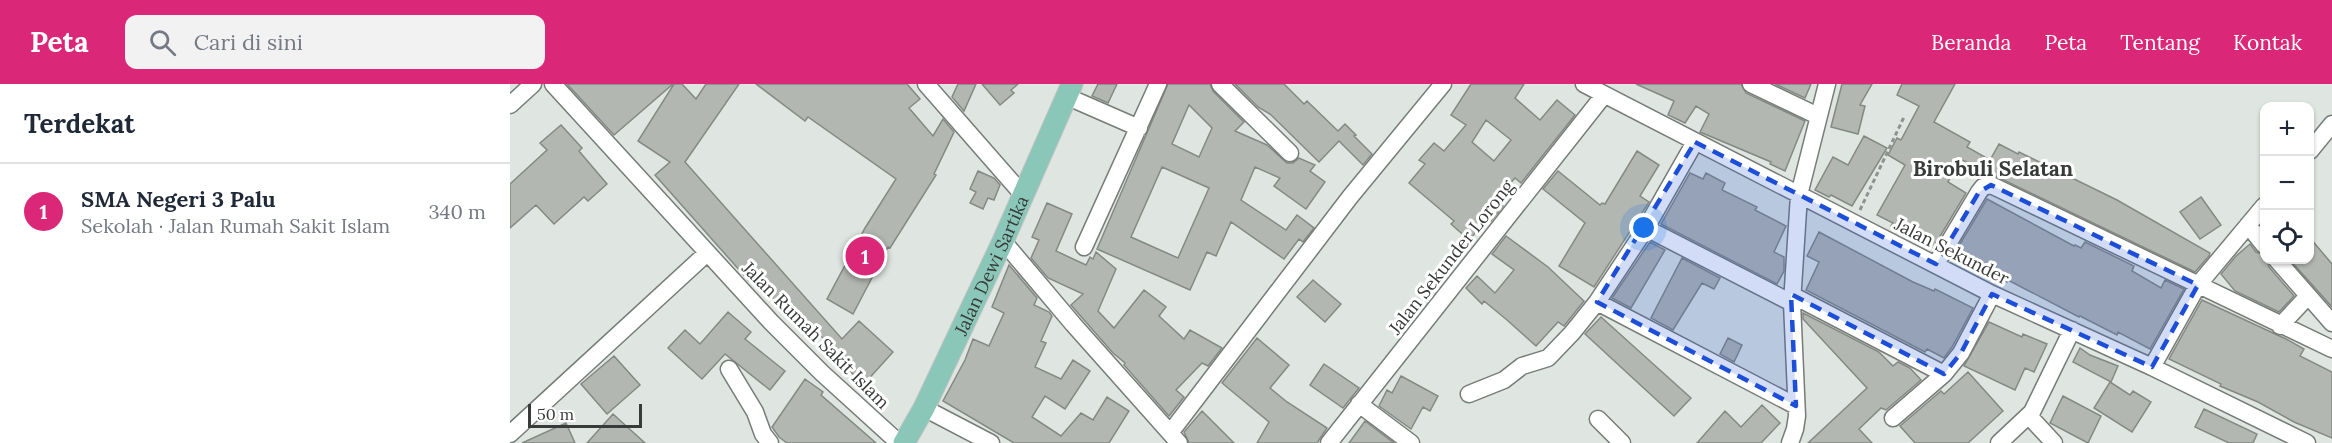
<!DOCTYPE html>
<html lang="id">
<meta charset="utf-8">
<style>
body{margin:0;font-family:Lora,serif;background:#f2f2f3;color:#1f2937}
.controls{position:absolute;right:18px;top:18px;display:grid;overflow:hidden;border-radius:12px;box-shadow:0 2px 4px #0004}
.controls button{width:54px;height:54px;display:grid;place-items:center;padding:0;border:0;border-bottom:2px solid #e0e1e3;background:#fff;color:#1f2937;font:30px sans-serif}
.scale{position:absolute;left:18px;bottom:15px;width:114px;box-sizing:border-box;padding-left:6px;border:3px solid #383b39;border-top:0;font-size:16px;line-height:21px;white-space:nowrap;color:#383b39;-webkit-text-stroke:4px #fff;paint-order:stroke}
.you{position:absolute;left:1134px;top:144px;width:21px;height:21px;margin:-15px;border:4px solid #fff;border-radius:50%;background:#1a73e8;box-shadow:0 0 0 9px #1a73e833}
.badge{display:grid;place-items:center;width:39px;height:39px;border-radius:50%;background:#db2777;color:#fff;font-size:20px;font-weight:700}
.pin{position:absolute;translate:-50% -50%;border:3px solid #fff;box-shadow:0 2px 6px #0006}
.list{margin:0;padding:0;list-style:none}
h2{display:flex;justify-content:space-between;align-items:center;height:78px;margin:0;padding:0 24px;font-size:26px}
h2 small{font-size:20px;font-weight:400;color:#747a83}
.list li{display:grid;grid-template-columns:39px 1fr auto;gap:18px;align-items:center;box-sizing:border-box;height:96px;padding:0 24px;border-top:2px solid #e0e1e3}
.list b{display:block;font-size:22px;white-space:nowrap}
.list p{margin:0;font-size:20px;white-space:nowrap;color:#747a83}
.list em{font-size:20px;font-style:normal;color:#747a83}
.icon{flex:none;width:33px;height:33px;fill:none;stroke:currentColor;stroke-width:2;stroke-linecap:round;stroke-linejoin:round}
.map{position:relative;flex:none;width:1822px;height:359px;overflow:hidden}
header{display:flex;align-items:center;gap:36px;box-sizing:border-box;height:84px;padding:0 30px;background:#db2777;color:#fff}
header strong{font-size:28px}
nav{display:flex;gap:33px;margin-inline-start:auto;font-size:21px}
.search{width:420px;height:54px;background:#f2f2f3;display:flex;align-items:center;gap:15px;box-sizing:border-box;padding:0 21px;border-radius:12px;color:#747a83;font-size:22px}
main{display:flex}
aside{flex:1;background:#fff}
.map>svg:first-child{display:block}
.building{fill:#b3b7b1;stroke:#858983;stroke-width:1.5;fill-rule:evenodd}
.lines{fill:none;stroke-linecap:round;stroke-linejoin:round}
.minor-casing{stroke:#767c78;stroke-width:19}
.major-casing{stroke:#c3c4c4;stroke-width:23}
.path{stroke:#8e938f;stroke-width:3;stroke-dasharray:4.5 3;stroke-linecap:butt}
.minor{stroke:#fff;stroke-width:16}
.major{stroke:#8bc7b9;stroke-width:21}
.marked{fill:#1d4ed8;fill-opacity:0.2;stroke:#1d4ed8;stroke-width:4.5;stroke-dasharray:12 8;stroke-linejoin:round}
.labels{text-anchor:middle;dominant-baseline:central;stroke-width:6;stroke-linejoin:round;paint-order:stroke}
.street-label{font-size:18px;fill:#383b39;stroke:#fff}
.quarter-label{font-size:21px;font-weight:bold;fill:#383b39;stroke:#fff}
</style>
<header>
<strong>Peta</strong>
<div class="search"><svg class="icon" aria-label="search" viewBox="0 0 24 24"><circle cx="10" cy="10" r="6"/><path d="M15 15l6 6"/></svg>Cari di sini</div>
<nav><a>Beranda</a><a>Peta</a><a>Tentang</a><a>Kontak</a></nav>
</header>
<main>
<aside>
<h2>Terdekat<small></small></h2>
<ul class="list">
<li><span class="badge">1</span><div><b>SMA Negeri 3 Palu</b><p>Sekolah · Jalan Rumah Sakit Islam</p></div><em>340 m</em></li>
</ul>
</aside>
<div class="map">
<svg width="1822" height="359" viewBox="0 0 1822 359">
<rect width="100%" height="100%" fill="#dfe6e1"/>
<path class="building" d="M57,0h106l-59,51z
M164,0h8l14,15 10,-15h33l-54,78 157,177 17,-18 34,31 -29,32 -39,-35 4,-6 -13,-11 -6,8 -56,-63 -5,4 -94,-106 15,-13 -32,-21z
M246,0h151l13,15 -11,9 24,28 10,-17 11,13 -20,42 2,1 -46,73 -2,-1 -35,67 -26,-15 38,-71 31,-49 -88,-62 -3,4z
M448,0h18l-12,27 -12,-14z
M472,0h36l-7,6 3,3 -14,12z
M588,0h19l-9,19 -16,-7z
M658,0h42l3,7 31,31 -9,9 32,14 20,18h6l6,-5 16,7 -5,6 15,11 -19,27 -32,-23 6,-8 -25,-11 -14,33 45,30 11,-15 17,13 -11,14 -4,-3 -15,20 -53,-37 -15,34 -9,-4 -17,38 -93,-41zM679,21l23,23 -13,29 -27,-13zM652,83l47,21 -31,70 -47,-21z
M725,0h49l20,20 3,-3 31,30 7,-7 11,11 -2,1 18,18 -9,11 -24,-24 -20,21 -49,-48 -12,-7z
M961,0h53l-9,14 25,22 17,-20 18,15 -54,68 -6,-5 -19,21 7,7 -12,15 -2,-3 -20,22 -18,-16 3,-3 -45,-38 16,-19 -6,-4 15,-17 10,8 22,-26 -15,-10zM976,36l25,20 -17,21 -22,-19z
M1126,0h105l5,9 59,28 -20,50 -15,-7 1,-2 -71,-30 9,-18 -13,-8 -11,17 -17,-8 6,-14z
M1265,0h36l-6,14z
M1332,0h30l-12,21 5,1 -7,28 -27,-7z
M1392,0h53l-21,38 36,20 -3,5 23,13 9,-16 19,10 1,-2 98,48 93,53 -1,3 -14,16 -235,-113 -12,23 18,11 -33,55 -42,-22 2,-3 -16,-8 28,-50 -17,-10 9,-17 4,2 18,-34 -22,-11z
M51,41l21,23 -3,3 28,33 -19,17 -4,-4 -30,27 -18,-19 -26,23v-44l37,-34 -7,-7z
M1354,52l23,12 -35,58 -21,-11 -2,2 -14,-7 18,-33 15,8z
M1127,67l22,14 -19,31 9,6 -55,85 -35,-21 26,-43 -42,-34 15,-18 42,34 2,-2 3,1z
M468,87l16,7 6,7 -6,15 -6,-2 -5,11 -13,-6 6,-11 -6,-3z
M1180,89l13,6 3,-6 19,10 -3,7 35,17 -2,3 31,16 -12,26 10,5v14l-7,13 -116,-60z
M1691,113l20,28 -21,14 -20,-27z
M1477,115l87,47 1,-1 6,3 4,-6 49,24 -2,5 29,17 4,-8 19,9 -34,60 -32,-17 -1,3 -37,-19 -1,1 -71,-37 -1,2 -53,-28z
M537,119l25,11 -16,37 30,14 4,-8 3,2 3,-7 20,17 -18,42 16,17 30,-38 22,17 -7,9 25,23 6,-9 32,18 -14,18 -6,-3 -26,27 8,7 -15,19 -45,-51 1,-2 -12,-10 -42,-48 12,-11 -35,-16 -17,-20 8,-18 -7,-3z
M1309,148l94,50 21,9 1,-2 38,19 -21,39 -8,11 -17,-9 -2,3 -119,-62 13,-28 -12,-6z
M996,152l42,31 36,34 -20,25 -6,-4 -22,24 -29,-26 -23,-19 -2,3 -16,-16 11,-12 18,17 19,-23 -22,-16z
M1800,154l22,26v43l-42,-47h20z
M1140,158l15,8 -34,58 -19,-10z
M1740,160l6,8 9,3 4,12 25,29 -15,16 -44,-21 -14,-17 15,-18z
M1172,174l38,20 -6,11 -12,-6 -29,47 -22,-12z
M499,181l28,33 -3,7 15,7 3,4 -11,25 5,2 -11,24 26,12 12,-19 17,11 -25,38 -20,-13 -13,21 29,19 20,-23 12,7 14,-23 22,14 -20,32h-95l-71,-42 22,-41 8,-21 16,7 15,-33 -12,-6z
M803,196l28,24 -16,18 -28,-25z
M1692,216l84,39 18,10 -4,7 32,16v66l-38,-16 -36,-20 -38,-16 1,-2 -52,-25z
M218,228l23,20 -6,7 40,32 -15,19 -45,-36 -23,25 -34,-31 17,-18 15,14z
M1293,229l76,39 14,14 5,-4 12,6 11,12 -35,30 -5,-2 -22,21 13,14h-64l59,-55 -64,-69z
M1091,233l90,81 -17,18 -89,-82z
M1479,238l33,15 1,-3 24,10 -13,28 -9,-4 -10,22 -51,-24z
M747,254l32,27 -19,23 17,14 40,26 -10,15h-60l12,-21 -47,-39z
M1218,254l14,7 -8,17 -14,-8z
M1570,264l10,7 28,11 -7,16 -38,-20z
M104,272l26,29 -33,29 -26,-30z
M814,280l35,24 -16,20 -33,-23z
M1458,288l35,39 -35,32h-53l-15,-17 41,-35 3,3z
M891,292l37,20 -8,15 -7,-4 -12,22 -32,-23 8,-16 5,3z
M295,295l18,13 -2,3 55,48h-89l-8,-6 -7,-10z
M1600,298l20,13 3,-4 18,11 -19,30 -38,-24z
M1553,312l38,20 -13,27 -38,-20z
M1252,321l18,18 -19,20h-64l28,-32 16,16z
M1694,325l53,25 -4,9h-24l-34,-16z
M692,327l32,32h-45l-5,-11z
M103,330l32,29h-58z
M855,337l29,22h-45z
M56,339l9,20h-53z"/>
<g class="lines">
<defs>
<path id="minor" d="M43,0l218,238 51,51 77,70
M416,0l98,112
M710,0l70,69
M1074,0l408,210 160,73 155,76
M1241,0l67,32
M558,13l71,31
M0,21l23,-21
M1800,67l22,-27
M1738,141l16,20
M1136,144l146,75
M493,157l70,83 106,119
M574,163l74,-163
M1767,176l55,63
M1426,180l43,-72 4,-5 8,-2 341,164
M1282,211l152,79 17,-21 31,-59
M1087,218l199,104
M1770,242l28,-30
M1642,283l46,-82 66,-79
M219,285l26,43 8,22 7,9
M959,310l35,-14 18,-14 26,-8 24,-25 25,-31 49,-74 49,-86
M849,320l52,39
M414,324l67,35
M1519,332l25,27
M1383,334l51,-44
M1088,335l24,24
M660,349l180,-236 93,-113
M0,350l197,-181
M819,359l275,-348
M1280,359l5,-14 2,-13 -5,-113 7,-108 28,-111
M1489,359l33,-31 40,-82"/>
<g id="major">
<path id="s1" d="M394,359l20,-35 79,-167 69,-157"/>
</g>
</defs>
<use href="#minor" class="minor-casing"/>
<use href="#major" class="major-casing"/>
<path class="path" d="M1350,126l44,-93"/>
<use href="#minor" class="minor"/>
<use href="#major" class="major"/>
</g>
<path class="marked" d="M1185,58l241,122 43,-72 12,-7 207,100 -46,82 -160,-73 -31,59 -17,21 -153,-80 5,112 -199,-104z"/>
<g class="labels">
<g class="street-label">
<text transform="translate(1442 167) rotate(27)">Jalan Sekunder</text>
<text transform="translate(941 173) rotate(-52)">Jalan Sekunder Lorong</text>
<text stroke="none"><textPath href="#s1" startOffset="198">Jalan Dewi Sartika</textPath></text>
<text transform="translate(306 251) rotate(45)">Jalan Rumah Sakit Islam</text>
</g>
<g class="quarter-label">
<text x="1483" y="84">Birobuli Selatan</text>
</g>
</g>
</svg>
<div class="controls">
<button>+</button>
<button>−</button>
<button><svg class="icon" aria-label="locate" viewBox="0 0 24 24"><circle cx="12" cy="12" r="6"/><path d="M12 2v4M12 18v4M2 12h4M18 12h4"/></svg></button>
</div>
<div class="scale">50 m</div>
<div class="you"></div>
<div class="pin badge" style="left:355px;top:172px">1</div>
</div>
</main>
